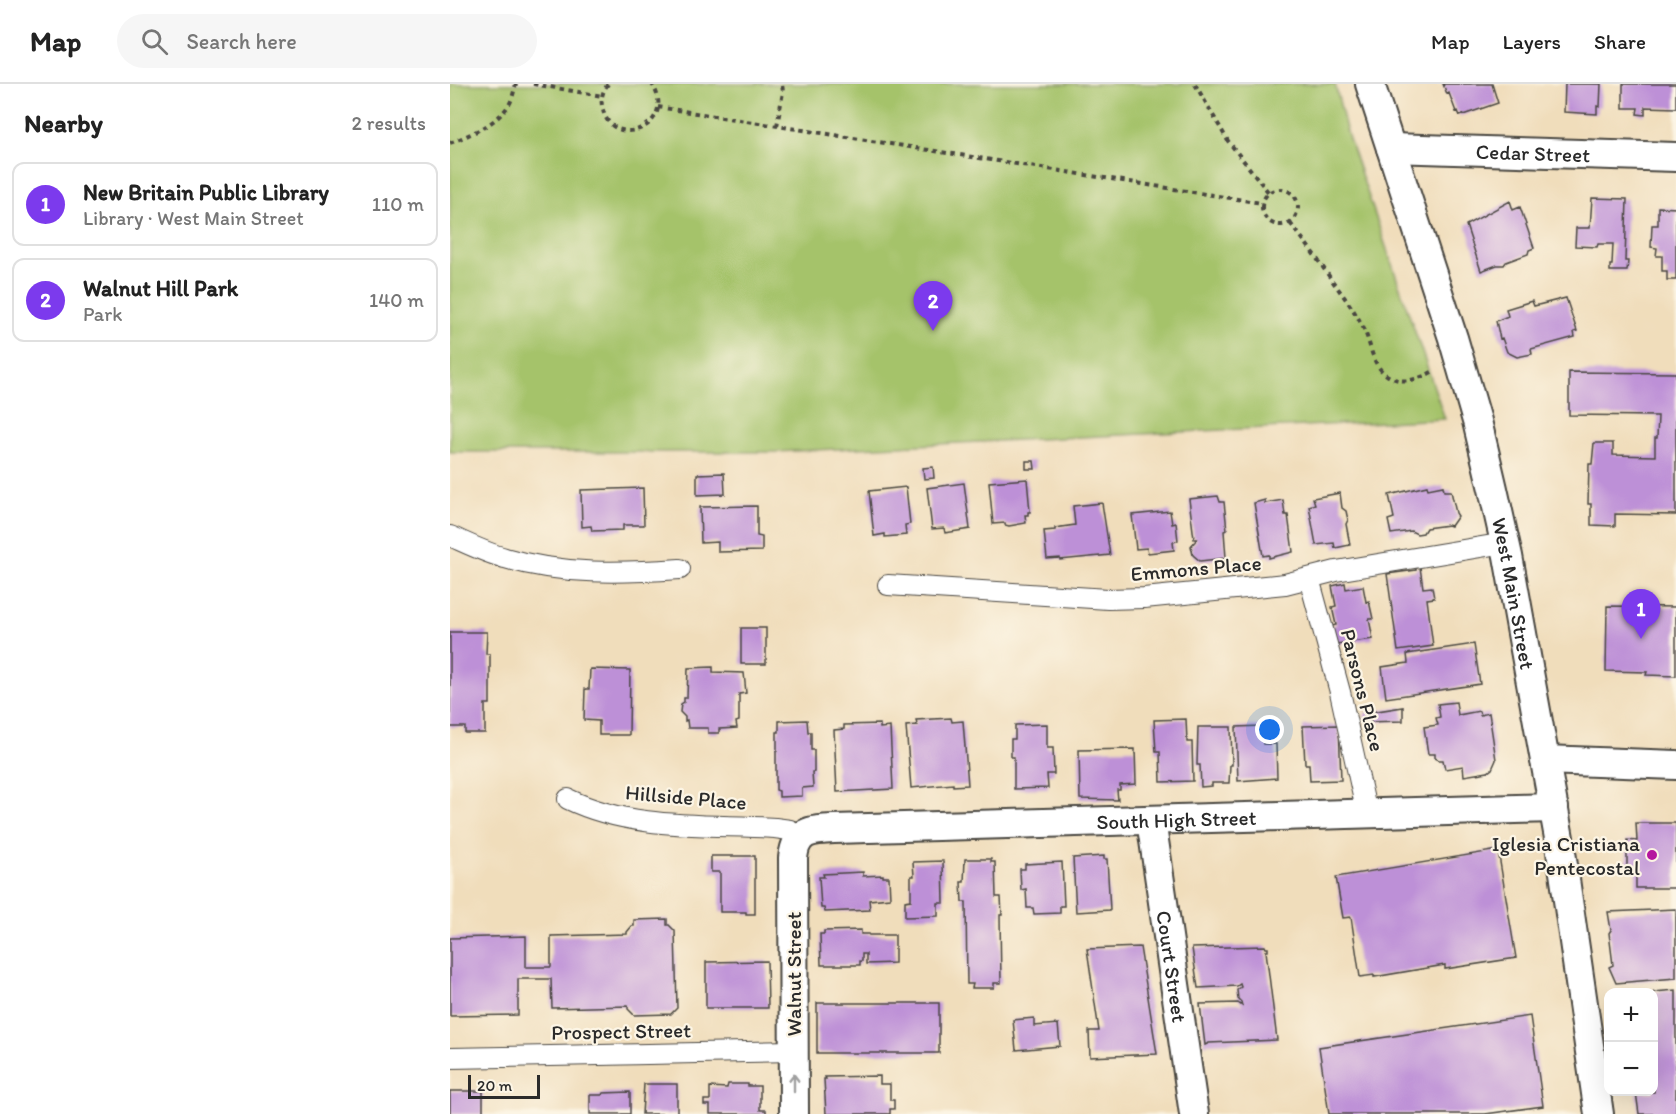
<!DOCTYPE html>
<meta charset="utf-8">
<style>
body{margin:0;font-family:Itim,sans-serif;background:#f6f6f6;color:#222}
.controls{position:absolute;right:18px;bottom:18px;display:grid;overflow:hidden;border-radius:12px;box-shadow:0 6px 24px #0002}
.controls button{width:54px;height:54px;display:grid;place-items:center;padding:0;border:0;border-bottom:2px solid #e0e0e0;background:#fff;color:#222;font:30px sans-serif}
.scale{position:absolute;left:18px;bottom:15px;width:72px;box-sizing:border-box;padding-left:6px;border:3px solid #2b2b2b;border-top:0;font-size:16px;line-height:21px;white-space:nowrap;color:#2b2b2b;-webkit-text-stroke:4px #fcf5e5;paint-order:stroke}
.you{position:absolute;left:820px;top:646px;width:21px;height:21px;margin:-15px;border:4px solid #fff;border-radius:50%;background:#1a73e8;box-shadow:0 0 0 9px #1a73e833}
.badge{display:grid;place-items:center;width:39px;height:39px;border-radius:50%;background:#7c3aed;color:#fff;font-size:20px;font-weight:700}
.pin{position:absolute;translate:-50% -50px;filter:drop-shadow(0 2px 3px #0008)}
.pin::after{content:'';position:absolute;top:32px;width:21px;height:18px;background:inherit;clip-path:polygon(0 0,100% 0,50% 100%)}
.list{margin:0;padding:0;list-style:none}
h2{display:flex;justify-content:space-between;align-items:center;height:78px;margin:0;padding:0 24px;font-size:26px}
h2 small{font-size:20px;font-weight:400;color:#767676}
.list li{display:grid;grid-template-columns:39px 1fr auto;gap:18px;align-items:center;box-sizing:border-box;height:84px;margin:0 12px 12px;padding:0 12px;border:2px solid #e0e0e0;border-radius:12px}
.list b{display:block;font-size:22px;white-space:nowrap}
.list p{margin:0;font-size:20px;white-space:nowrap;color:#767676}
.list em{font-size:20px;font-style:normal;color:#767676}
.icon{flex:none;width:33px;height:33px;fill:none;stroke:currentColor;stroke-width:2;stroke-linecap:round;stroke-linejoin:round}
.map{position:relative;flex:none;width:1226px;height:1030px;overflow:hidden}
header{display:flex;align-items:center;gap:36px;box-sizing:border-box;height:84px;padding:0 30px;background:#fff;border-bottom:2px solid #e0e0e0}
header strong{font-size:28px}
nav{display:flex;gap:33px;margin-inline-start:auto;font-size:21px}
.search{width:420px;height:54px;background:#f6f6f6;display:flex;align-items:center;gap:15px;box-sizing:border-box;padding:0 21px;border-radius:33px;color:#767676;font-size:22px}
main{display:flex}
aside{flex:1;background:#fff}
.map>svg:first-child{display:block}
.green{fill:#a5c36a;stroke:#68774a;stroke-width:1.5}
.building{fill:#bd90d7}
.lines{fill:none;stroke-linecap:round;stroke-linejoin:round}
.street-casing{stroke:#494641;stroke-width:22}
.secondary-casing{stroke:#494641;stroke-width:32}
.path{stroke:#494641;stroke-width:4;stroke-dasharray:4.5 4.5;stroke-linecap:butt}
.street{stroke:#fff;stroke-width:20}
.secondary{stroke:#fff;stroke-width:28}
.oneway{stroke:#a0a0a0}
.poi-dot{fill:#b5179e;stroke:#fcf5e5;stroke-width:2}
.labels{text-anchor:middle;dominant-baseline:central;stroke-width:4.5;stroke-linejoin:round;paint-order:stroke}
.street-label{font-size:21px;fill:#2b2b2b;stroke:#fcf5e5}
.poi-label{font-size:21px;fill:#2b2b2b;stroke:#fcf5e5;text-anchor:end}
</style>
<header>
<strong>Map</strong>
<div class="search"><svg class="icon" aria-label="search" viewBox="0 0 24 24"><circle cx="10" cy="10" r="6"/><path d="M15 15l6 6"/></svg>Search here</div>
<nav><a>Map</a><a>Layers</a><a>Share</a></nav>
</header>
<main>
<aside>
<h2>Nearby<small>2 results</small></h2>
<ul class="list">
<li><span class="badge">1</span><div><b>New Britain Public Library</b><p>Library · West Main Street</p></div><em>110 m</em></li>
<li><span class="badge">2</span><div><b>Walnut Hill Park</b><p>Park</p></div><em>140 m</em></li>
</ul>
</aside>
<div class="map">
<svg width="1226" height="1030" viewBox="0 0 1226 1030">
<rect width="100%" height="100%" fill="#fcf5e5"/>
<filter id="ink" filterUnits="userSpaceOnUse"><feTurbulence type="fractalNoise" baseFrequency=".0167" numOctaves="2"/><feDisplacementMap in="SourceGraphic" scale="12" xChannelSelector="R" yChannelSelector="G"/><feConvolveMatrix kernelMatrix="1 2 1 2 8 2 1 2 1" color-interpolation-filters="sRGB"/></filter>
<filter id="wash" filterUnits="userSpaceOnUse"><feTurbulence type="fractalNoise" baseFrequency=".008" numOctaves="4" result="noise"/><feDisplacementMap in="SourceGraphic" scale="24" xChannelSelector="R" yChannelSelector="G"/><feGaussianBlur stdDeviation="1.35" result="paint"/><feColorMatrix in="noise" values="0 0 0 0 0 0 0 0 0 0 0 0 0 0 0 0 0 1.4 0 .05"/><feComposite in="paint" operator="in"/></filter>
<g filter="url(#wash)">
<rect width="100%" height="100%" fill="#f0ddbb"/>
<path class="green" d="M0,0h885l12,49 98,286 -670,33h-325z"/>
<g id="blocks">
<path class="building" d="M993,0h49l6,19 -38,13 -2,-5 -2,1 -7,-19 -2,1z
M1115,0h36l-1,23 -3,-1v8l-33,-2z
M1173,0h53v24l-31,-1v8l-8,-1 1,-6h-15z
M1142,114l35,1 -2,62h3l-1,10h-17v-6h2l1,-21h-15l-1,3 -22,-1 1,-18h14z
M1060,117l3,9 7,-3 14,41 -5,2 -1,4 -22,8 -2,3h-7l-16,6 -15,-46z
M1208,123l18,1v72h-9v-9h-5v-15h-6l1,-8 -6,-1 1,-22h6z
M1116,214l11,33 -3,1 1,5 -44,12 1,5 -15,3 -10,-5 -5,-14 -2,1 -4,-18 12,-5 -2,-7 26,-8 2,5z
M1119,288l107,1v142l-61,-1v12l-24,-1v-21h-3l1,-40h3l2,-21h19v12l42,1v-18h2l1,-22 -89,-1z
M576,377h8l1,8h-9z
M483,383l1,11 -10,1 -1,-11z
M274,389l1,21 -28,1v-21z
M577,395l3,33h-2v3h-3l1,8 -17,3 -4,-1v-2l-12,1 -4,-42z
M514,399l6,46 -25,4 -1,-5 -12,1 -5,-41z
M977,402l1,3 15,-3 1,5h7l5,22 2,3 -7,10 -3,-1 -22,3 -3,5 -6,1 -6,-3 -20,3 -3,-14 6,-2 -5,-23z
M456,403l4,37 -5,1 1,10 -21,2v-3l-11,2 -5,-45z
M193,404l1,37h-21v5l-31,1 -1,-5 -9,1 -1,-37z
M890,409l2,15 4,3 2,9 -2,4 4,21 -15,3 -1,-5 -18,2 -7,-39 6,-2 -2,-6z
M768,412l2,6h4l3,28 -3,1 2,27 -26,3 -7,-6 -2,-9 6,-7h-3l-5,-40z
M815,416v3l18,-3 2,15h3l5,37 -24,6v-3l-6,1 -9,-53z
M652,419l8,52 -50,5v-2l-13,1 -3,-28 11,-1v-2l20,-3 -2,-19z
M307,422v30l5,1v14l-44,1v-10l-17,1 -1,-36z
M720,427l2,13 4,-1 2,18 -5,1 1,8 -26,3 -1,-5 -11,1 -4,-34z
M970,483l3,21 9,-1 2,11 -7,1 6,47 -35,5 -11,-77 29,-4v-2z
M895,499l1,6 17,-3 3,16 3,-1 4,18h-4l4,20 -37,5 -4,-18 4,-1 -4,-18 4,-1 -4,-20z
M1157,522l69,1v69l-30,-1 1,-3 -41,-1z
M291,544h25v36h-25z
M0,548h37l-1,22h4v50h-5v29h-20v-6h-15z
M1024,560l6,40 -94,14 -4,-31 26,-4 -1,-9z
M263,583v5l31,1 2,20 -7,1v27l-3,1 1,6 -18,1v4h-11v-5h-20l-1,-8 -2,1v-4l-5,-5 1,-8 3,-2v-4h3l1,-30z
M140,585l40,1 -1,65h-30v-14l-15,-1 1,-31h4z
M1006,618l2,13 21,-4 1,4 9,-2 7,47 -4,9 -4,3 -24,4 -1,-10 -18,3 -2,-9h-4l-4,-2v-4h-7l-4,-27 14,-2 -2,-7 4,-1 -2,-13z
M953,623v14l-38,1v-9z
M501,634l1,4 11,-1 5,64 -15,1v-2l-42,4 -5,-62 11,-1 -1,-5z
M736,635l1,23h5l1,39 -32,1 -1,-30h-4l-2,-32z
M357,636l1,12h3v18h3v22h-2l1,15 -11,1v8l-23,1v-6l-3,-1v-39h1v-19h2v-11z
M430,640v4l10,-1 3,62 -56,3 -3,-62 10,-1v-4z
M597,640v24h6l1,26h-7l1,14 -34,1v-32h-3v-18h4v-14z
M889,641l2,55 -31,1 -1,-17h-4l-2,-38z
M812,642l1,18h13l1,34 -39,3 -2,-54z
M748,643h33l1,38h-2l-1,18h-17v3l-11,1 -1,-22h-3z
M685,665l1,35 -16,1v5h-3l1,10 -38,-1 -1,-49z
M1186,739h40v65h-40v-18h-9v-30l10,1z
M1048,766l18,108 -71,11v-4l-71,12v-2l-14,2 -9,-60 -8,1 -7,-41z
M261,772h44v58h-9v-2h-26v-40h-9z
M654,772v3h3l3,51 -34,2 -3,-54z
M515,775h26v3h4l1,35h5l1,18h-2l1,68h-7v5h-22l1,-4h-6l-1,-82h-4l-1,-20h3z
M493,777l1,42h-6v13l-33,1v-16l6,-1v-24h3l-1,-14z
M612,778l2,44h-4v7l-26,1 -1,-6h-6l-1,-19 -5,1 -1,-21h5v-5z
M413,788v4l20,-1v2h6l1,21 -21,2 1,10 -45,2 -1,-4h-3l-2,-31h5l-1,-3z
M1226,825v69l-60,5 -7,-16 4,-2 -4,-32 2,-3 -3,-18z
M217,835v6h2l6,6 2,77 -6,6 -37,1 -6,-6v-3l-76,2 -1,-29h-33v36l-68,1v-78l76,-2v31h25v-31l76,-2v-2l5,-6h2v-6z
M411,846v4h8v1h26v28l-29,1v-10h-4v7h-2v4h-39l-1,-31h4v-3z
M815,862l1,2h2v3h-2l11,89 -68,3 -4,2 -5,-41 38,-1 4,3 -1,-4 -3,-3 -1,-9 4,-3 -1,-3 -3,2 -39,2 -6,-40z
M690,863l17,107 -67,3 -1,-26h10l-12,-82z
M317,877l1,47h-62v-46z
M1226,906v124h-37l-3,-22h18v-100z
M367,919h122v50h-122z
M1080,932l13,90 -58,8h-156l-10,-67z
M584,934v8l24,-2 2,22 -44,4 -3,-30z
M430,992v8h10v16h4v9h-4v5h-64l-2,-35h2l-1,-2z
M194,1000h33v30h-35z
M278,1000h20v2h12v24h6v4h-56v-9h-6v-5h6v-13l17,1z
M0,1007h33v23h-33z
M180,1008v22h-40v-19h12l1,-2z"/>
</g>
</g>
<g filter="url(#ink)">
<use href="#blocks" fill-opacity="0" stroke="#494641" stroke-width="1.5"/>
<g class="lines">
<defs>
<path id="street" d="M0,452c18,8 36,17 55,22 57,17 117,15 175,11
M859,494l31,114 27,122
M438,501l220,14 36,-1 141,-14 51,-13 169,-28
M118,715c64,31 137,25 207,29l15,2 11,6
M0,974l344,-7"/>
<g id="secondary">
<path id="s1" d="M920,0l83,254 24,83 16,68 15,67 51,282 40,276"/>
<path id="s2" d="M941,64l285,9"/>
<path d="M1095,676l131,5"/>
<path id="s3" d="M701,736l43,294"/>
<path id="s4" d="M344,1030l-1,-256c3,-27 17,-28 41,-29l720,-21"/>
</g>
</defs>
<use href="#street" class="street-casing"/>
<use href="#secondary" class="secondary-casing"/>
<path class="path" d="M83,0l69,12
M158,0c-6,8 -8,16 -5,26 10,41 76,16 49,-26
M745,0l33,57 41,52
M208,23l604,96
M327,42l6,-34 -1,-8
M0,59c21,-9 48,-19 60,-40 3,-6 4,-13 6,-19
M812 123a18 18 0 1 1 36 0a18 18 0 1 1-36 0Z
M840,139c15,18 28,37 41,56 13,18 27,35 35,55 6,16 7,34 24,43 15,8 31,1 44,-6"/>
<use href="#street" class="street"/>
<use href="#secondary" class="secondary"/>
</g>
<defs><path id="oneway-shaft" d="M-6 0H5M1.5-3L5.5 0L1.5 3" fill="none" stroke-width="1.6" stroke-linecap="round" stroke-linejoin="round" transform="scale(1.5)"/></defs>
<use class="oneway" href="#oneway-shaft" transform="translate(344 999) rotate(-90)"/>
</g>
<circle class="poi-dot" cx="1202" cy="771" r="6"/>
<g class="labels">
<g class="street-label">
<text stroke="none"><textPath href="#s2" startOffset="142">Cedar Street</textPath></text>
<text transform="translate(746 484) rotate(-5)">Emmons Place</text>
<text stroke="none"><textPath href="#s1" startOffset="530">West Main Street</textPath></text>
<text transform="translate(913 606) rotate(76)">Parsons Place</text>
<text transform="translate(236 713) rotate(5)">Hillside Place</text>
<text stroke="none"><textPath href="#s4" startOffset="656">South High Street</textPath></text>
<text stroke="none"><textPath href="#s3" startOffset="148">Court Street</textPath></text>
<text transform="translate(343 890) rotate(-90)">Walnut Street</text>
<text transform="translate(171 947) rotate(-1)">Prospect Street</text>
</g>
<g class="poi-label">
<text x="1190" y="759">Iglesia Cristiana<tspan x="1190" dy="24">Pentecostal</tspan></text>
</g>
</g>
</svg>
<div class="controls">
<button>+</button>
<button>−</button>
</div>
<div class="scale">20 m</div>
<div class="you"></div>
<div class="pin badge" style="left:1191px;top:555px">1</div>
<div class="pin badge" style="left:483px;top:247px">2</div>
</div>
</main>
